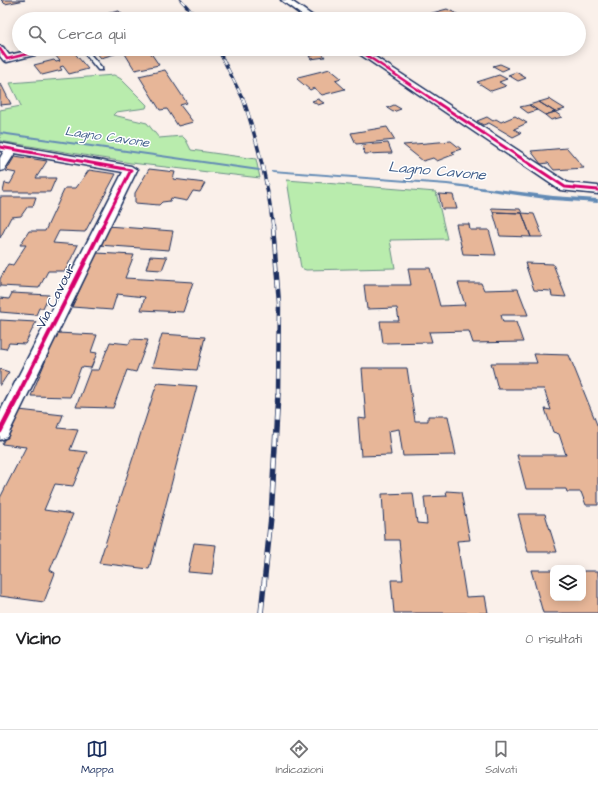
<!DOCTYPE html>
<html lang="it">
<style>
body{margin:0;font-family:"Architects Daughter",sans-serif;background:#f2f2f2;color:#202124}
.controls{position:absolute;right:12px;bottom:12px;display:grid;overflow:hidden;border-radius:8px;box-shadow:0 2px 10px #0003}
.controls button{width:36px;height:36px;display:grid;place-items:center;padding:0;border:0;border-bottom:1px solid #e0e0e0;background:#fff;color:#202124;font:20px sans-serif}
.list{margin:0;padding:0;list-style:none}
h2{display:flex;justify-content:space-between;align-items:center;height:52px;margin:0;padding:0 16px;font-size:17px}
h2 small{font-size:13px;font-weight:400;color:#757577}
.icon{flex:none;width:22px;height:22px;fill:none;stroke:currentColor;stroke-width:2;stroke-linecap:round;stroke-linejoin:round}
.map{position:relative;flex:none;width:598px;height:613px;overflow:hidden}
.search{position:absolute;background:#fff;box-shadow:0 2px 10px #0003;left:12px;right:12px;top:12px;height:44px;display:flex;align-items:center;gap:10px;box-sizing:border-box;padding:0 14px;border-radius:22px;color:#757577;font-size:15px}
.sheet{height:116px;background:#fff}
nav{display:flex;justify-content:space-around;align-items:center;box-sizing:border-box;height:56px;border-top:1px solid #e0e0e0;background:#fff;font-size:11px;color:#757577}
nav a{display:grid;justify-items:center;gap:2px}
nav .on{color:#1b2f5e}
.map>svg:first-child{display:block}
.green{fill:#b9ecad;stroke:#6a8e86}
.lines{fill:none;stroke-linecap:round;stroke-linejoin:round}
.stream{fill:#628ab5;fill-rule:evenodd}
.building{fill:#e7b698;stroke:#1b2f5e}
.lane-casing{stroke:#1b2f5e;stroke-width:3}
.street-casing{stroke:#1b2f5e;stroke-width:3}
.lane{fill:#fff;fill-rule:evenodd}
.street{fill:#fff;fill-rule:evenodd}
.rail-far3-casing{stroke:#1b2f5e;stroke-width:3}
.rail-far2-casing{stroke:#1b2f5e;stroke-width:3.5}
.rail-far1-casing{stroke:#1b2f5e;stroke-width:4.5}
.rail-casing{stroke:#1b2f5e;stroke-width:5.5}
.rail-far3{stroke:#fff;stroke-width:2;stroke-dasharray:5.5;stroke-linecap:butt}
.rail-far2{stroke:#fff;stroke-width:2.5;stroke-dasharray:7;stroke-linecap:butt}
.rail-far1{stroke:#fff;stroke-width:3;stroke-dasharray:9;stroke-linecap:butt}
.rail{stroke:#fff;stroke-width:4;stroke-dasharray:12;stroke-linecap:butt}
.cycleway-far3-casing{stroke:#fff;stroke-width:4}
.cycleway-far2-casing{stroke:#fff;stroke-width:5}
.cycleway-far1-casing{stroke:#fff;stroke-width:6}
.cycleway-casing{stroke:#fff;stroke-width:8}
.cycleway-far3{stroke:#d6006c;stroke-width:2.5}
.cycleway-far2{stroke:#d6006c;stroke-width:3}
.cycleway-far1{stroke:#d6006c;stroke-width:4}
.cycleway{stroke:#d6006c;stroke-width:5}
.labels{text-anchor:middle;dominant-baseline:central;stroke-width:3;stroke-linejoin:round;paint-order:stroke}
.far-water-label{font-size:13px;font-style:italic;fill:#3e5d8a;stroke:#fff}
.street-label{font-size:14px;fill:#1b2f5e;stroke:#fff}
.water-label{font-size:15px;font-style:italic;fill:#3e5d8a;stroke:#fff}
</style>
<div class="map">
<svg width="598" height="613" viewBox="0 0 598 613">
<rect width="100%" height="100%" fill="#faf0ea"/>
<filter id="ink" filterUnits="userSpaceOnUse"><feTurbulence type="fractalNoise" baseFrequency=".025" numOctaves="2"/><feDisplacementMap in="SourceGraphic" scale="8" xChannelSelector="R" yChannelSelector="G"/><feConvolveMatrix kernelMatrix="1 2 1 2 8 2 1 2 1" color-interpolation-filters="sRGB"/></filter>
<g filter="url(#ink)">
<path class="green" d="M114,75l7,4 26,26 -1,3 -30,4 -3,3 34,8 12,15 23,-2 4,4 5,10 65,9 4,19 -129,-15 -131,-22v-31l21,-4 -11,-23z
M287,180l149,12 11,47 -57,1 5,28 -89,2 -5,-2z"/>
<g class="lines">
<path class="stream" d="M0,132l259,37 2,1 -2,1 -259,-37z
M271,170l176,13 106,13 45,3v4l-45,-3 -106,-15 -174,-13 -2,-1z"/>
</g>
<path class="building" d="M1,0h24l-20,4z
M447,9l14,7 -9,3h-42z
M119,11l8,8h-44z
M93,49h21l4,4 -17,5z
M122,49h26l11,16 -24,5z
M319,49l6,8 -14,2 -2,-3 5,-1 -1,-2h-5l-2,-3z
M72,50l16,19 -19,5 -6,-8 -3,1 2,3 -20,5 -8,-10 20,-5 2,2 4,-1 -6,-7z
M500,64l9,4 -7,3 -9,-5z
M330,69l11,9 -6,2 10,9 -23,6 -8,-7 -4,2 -13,-11 1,-2z
M165,70l22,33 -7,2 13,17 -15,4 -11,-17 -7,1 -21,-34z
M516,72l10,6 -8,3 -10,-6z
M499,75l8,4 -8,3 7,4 -15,5 -14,-9z
M0,84h1l10,20 -11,1z
M318,99l6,4 -6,2 -6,-4z
M549,99l16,10 -10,3 -16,-10z
M539,102l16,10 -10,3 -16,-10z
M394,105l7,4 -8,3 -6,-4z
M529,105l8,5 -9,3 -8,-6z
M555,112l7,5 -11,3 -6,-5z
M515,116l12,7 -13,6 7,4 -8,4 -24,-14 -6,2 -6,-4 10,-4 6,4 3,-2 5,3z
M387,127l8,13 -39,4 -5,-11z
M451,141l10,8 -9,3 3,2 -18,7 -4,-3 -10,3 -20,-16z
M388,143l4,10 -27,1 -3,-9z
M567,148l17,20 -30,2 -6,-7 -7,1 -10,-13z
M15,156l32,5 -11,17h20l-6,14h-47l2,-9 5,1 6,-11 -10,-2z
M149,169l26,3 -2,7 32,4 -5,9 -7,-1 -6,10 -16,-3 -1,3 -8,1 -3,3 -24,-2v-10z
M89,170l27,4 -31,58 -26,-1 -6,12 25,2 -13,26h-17l-9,17 -39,-2v-7l8,-15 5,1 13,-20h-6l9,-14h16l20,-43h11z
M439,194l14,1 4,14h-15z
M0,197h36l-3,9h-5l-7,10 -10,1 -11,21z
M491,208l29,1 2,4 -29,-1z
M493,212l29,1 9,24 -31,-1z
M522,213l12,1 9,23h-12z
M456,224h13l1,6h19l7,25 -33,-1z
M107,226l66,5 -4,19 -71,-5z
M96,253l38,2 -9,23 68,4 -10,30 -42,-2 4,-13 -28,-3 -5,16 -40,-3z
M150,256l17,1 -5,13 -16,-1z
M525,263l28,1 13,33 -14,-1 -1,-5 -17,-1z
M408,268h22l10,38 25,-1 -7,-22h23l3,7 34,-1 10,26h-27l2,7h13l7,20 -50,1 -4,-12 -40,1 3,10 -49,1 -3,-22h19l-2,-13 -30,1 -3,-24h47z
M12,293l37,2 -6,13h-4l-3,7 -36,-3v-14l9,1z
M0,320l36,2 -11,22 -16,-1 -3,6 -6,-1z
M57,333l40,2 -6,17 6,1 -6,15 -10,-1 -11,30 -39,-1z
M162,334l43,3 -8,33 -45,-3z
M131,339l17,1 -12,32 -9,-2 -14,38 -37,-1 14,-37h9l11,-28 19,2z
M534,354l35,1 29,72v78h-12l-5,-13h-14l-1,-3h-40l-9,-34h49l-7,-21 -6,-2 -8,-23 6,1 -7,-21h-46l-7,-26h46z
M362,368h45l8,53h13v-5h20l8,39 -53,1 -4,-27 -11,2 3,24 -30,1 -3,-38 8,1z
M0,369l9,3 -9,14z
M157,383l40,3 -48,183 -50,-6z
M19,410l44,5 -5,13 20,2 -8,20 17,2 -14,34 -18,-2 -11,26 29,4 -23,56 5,3 -11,29 -44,-6v-98l26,-51 -24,-3z
M446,491l15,1 9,48 -13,1 9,56 19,-1 3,17h-94l-3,-33h12l-4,-40h-14l-3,-46 31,-1 4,30 10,1 -3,-27 23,-1z
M518,514h27l12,38h-29z
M194,543l22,2 -4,29 -24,-2z
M531,570h22v28h30v-27h15v42h-55z"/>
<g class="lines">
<defs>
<path id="lane" d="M81,49h5l16,19v2h-4z"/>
<path id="street" d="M281,0h9l27,19h-10z
M0,46l3,1 6,8 27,-6h16l-2,2 -43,11 -3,-1 -4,-5z
M352,49h11l205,134 30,3v8l-38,-4z
M0,143l131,23 6,4 -130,267 -7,3v-28l123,-240 -108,-19 -11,17 -4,1v-13l4,-7h-4z"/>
</defs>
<use href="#lane" class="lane-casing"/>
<use href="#street" class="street-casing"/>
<use href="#lane" class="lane"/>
<use href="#street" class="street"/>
<defs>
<path id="rail-far3" d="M181,0l17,19
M218,49l25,50"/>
<path id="rail-far2" d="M243,98c14,42 25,84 30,129"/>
<path id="rail-far1" d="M273,226l6,77 -1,92"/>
<path id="rail" d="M261,613l10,-96 7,-123"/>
</defs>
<use href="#rail-far3" class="rail-far3-casing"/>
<use href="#rail-far2" class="rail-far2-casing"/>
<use href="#rail-far1" class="rail-far1-casing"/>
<use href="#rail" class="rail-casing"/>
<use href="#rail-far3" class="rail-far3"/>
<use href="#rail-far2" class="rail-far2"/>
<use href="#rail-far1" class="rail-far1"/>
<use href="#rail" class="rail"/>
<defs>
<path id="cycleway-far3" d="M0,49l7,10 40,-10
M357,49l75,50"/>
<path id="cycleway-far2" d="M430,98l135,89 33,3
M0,147l131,23 -29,57"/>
<path id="cycleway-far1" d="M18,395l85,-169"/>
<path id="cycleway" d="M0,431l19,-37"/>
</defs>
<use href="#cycleway-far3" class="cycleway-far3-casing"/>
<use href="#cycleway-far2" class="cycleway-far2-casing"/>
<use href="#cycleway-far1" class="cycleway-far1-casing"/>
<use href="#cycleway" class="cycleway-casing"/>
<use href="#cycleway-far3" class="cycleway-far3"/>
<use href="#cycleway-far2" class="cycleway-far2"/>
<use href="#cycleway-far1" class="cycleway-far1"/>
<use href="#cycleway" class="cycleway"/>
</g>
</g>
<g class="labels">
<g class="far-water-label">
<text transform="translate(107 137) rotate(8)">Lagno Cavone</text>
</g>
<g class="street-label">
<text transform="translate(56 296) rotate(-63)">Via Cavour</text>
</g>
<g class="water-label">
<text transform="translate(437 171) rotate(5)">Lagno Cavone</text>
</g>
</g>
</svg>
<div class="controls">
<button><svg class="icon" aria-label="layers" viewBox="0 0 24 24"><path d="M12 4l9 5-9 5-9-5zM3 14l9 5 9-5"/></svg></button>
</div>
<div class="search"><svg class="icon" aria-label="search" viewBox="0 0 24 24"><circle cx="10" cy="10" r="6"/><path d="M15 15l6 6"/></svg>Cerca qui</div>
</div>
<section class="sheet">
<h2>Vicino<small>0 risultati</small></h2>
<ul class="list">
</ul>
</section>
<nav>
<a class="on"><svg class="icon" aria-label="map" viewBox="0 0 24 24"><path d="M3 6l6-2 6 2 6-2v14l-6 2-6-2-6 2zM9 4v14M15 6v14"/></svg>Mappa</a>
<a><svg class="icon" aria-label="directions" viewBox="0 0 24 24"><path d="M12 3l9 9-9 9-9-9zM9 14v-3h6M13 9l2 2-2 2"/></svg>Indicazioni</a>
<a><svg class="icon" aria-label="saved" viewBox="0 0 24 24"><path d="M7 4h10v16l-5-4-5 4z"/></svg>Salvati</a>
</nav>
